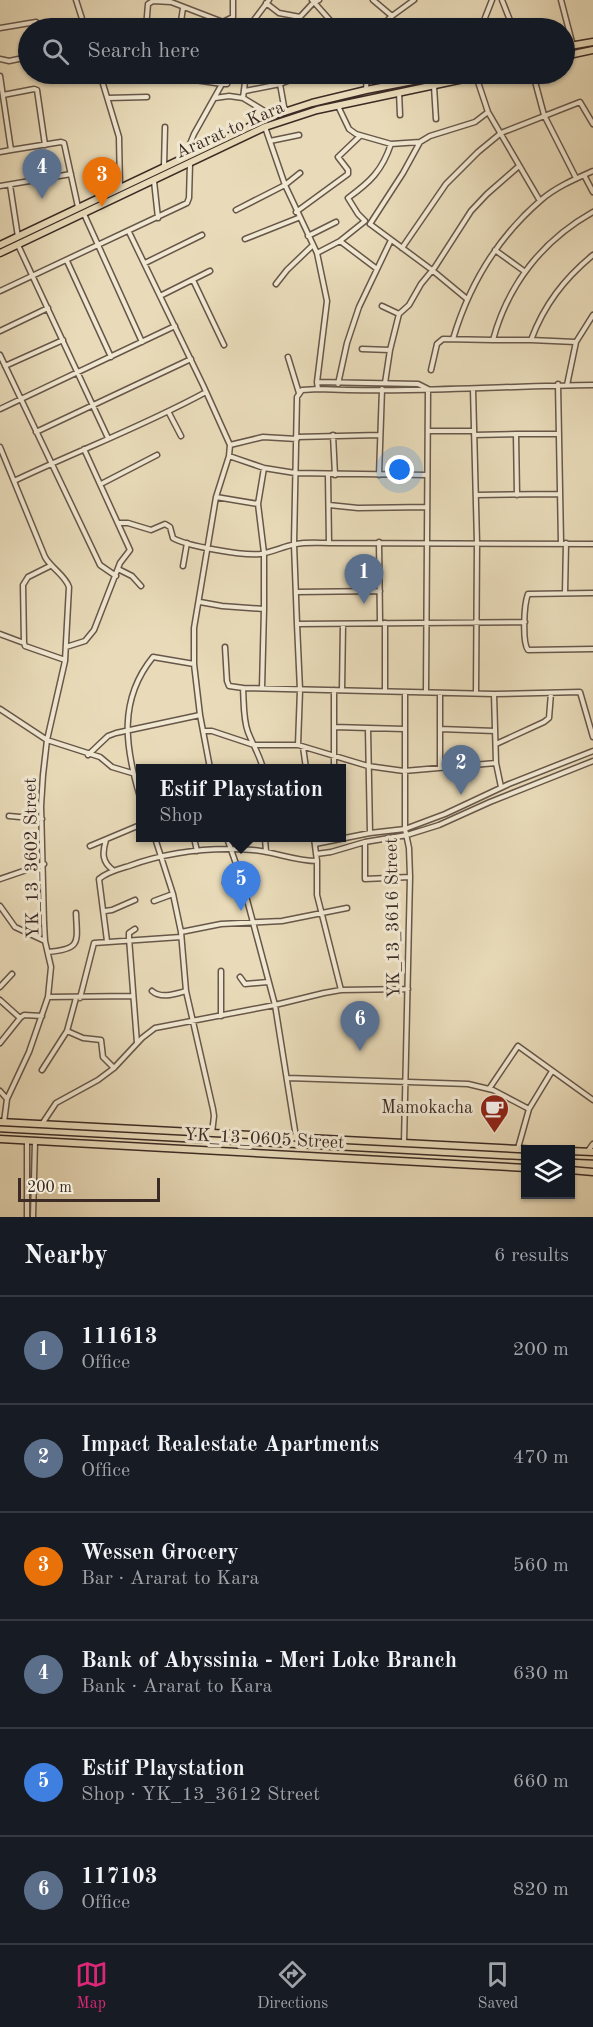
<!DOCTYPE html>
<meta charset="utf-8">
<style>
body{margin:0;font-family:"Old Standard TT",serif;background:#242831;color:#f1f3f6}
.controls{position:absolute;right:18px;bottom:18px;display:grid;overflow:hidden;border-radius:0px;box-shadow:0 2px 4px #0004}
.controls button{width:54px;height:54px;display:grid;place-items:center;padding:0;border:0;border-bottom:2px solid #363941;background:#171b24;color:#f1f3f6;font:30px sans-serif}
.scale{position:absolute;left:18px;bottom:15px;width:142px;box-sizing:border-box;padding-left:6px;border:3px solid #3c2b25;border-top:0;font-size:16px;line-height:21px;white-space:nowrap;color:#3c2b25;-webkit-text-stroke:4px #f1e8d2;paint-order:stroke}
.you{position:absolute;left:400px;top:470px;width:21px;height:21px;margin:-15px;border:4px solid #fff;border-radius:50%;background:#1a73e8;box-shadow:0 0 0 9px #1a73e833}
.badge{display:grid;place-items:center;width:39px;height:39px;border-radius:50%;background:#db2777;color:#fff;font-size:20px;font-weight:700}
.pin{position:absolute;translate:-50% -50px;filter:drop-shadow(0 2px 3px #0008)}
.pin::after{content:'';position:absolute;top:32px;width:21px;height:18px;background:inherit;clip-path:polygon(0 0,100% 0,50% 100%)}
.popup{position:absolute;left:136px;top:764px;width:210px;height:78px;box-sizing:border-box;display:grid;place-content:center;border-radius:0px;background:#171b24;filter:drop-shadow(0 2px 4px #0005);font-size:20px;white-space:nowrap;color:#9ea1a6}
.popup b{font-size:22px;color:#f1f3f6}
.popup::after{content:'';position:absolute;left:50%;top:100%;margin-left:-12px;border:12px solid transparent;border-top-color:#171b24}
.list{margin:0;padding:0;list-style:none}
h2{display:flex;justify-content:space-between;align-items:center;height:78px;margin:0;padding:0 24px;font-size:26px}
h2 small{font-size:20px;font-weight:400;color:#9ea1a6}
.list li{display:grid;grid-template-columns:39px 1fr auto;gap:18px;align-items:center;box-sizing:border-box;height:108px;padding:0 24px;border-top:2px solid #363941}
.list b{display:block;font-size:22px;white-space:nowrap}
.list p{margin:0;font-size:20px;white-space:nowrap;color:#9ea1a6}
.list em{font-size:20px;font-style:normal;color:#9ea1a6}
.icon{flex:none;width:33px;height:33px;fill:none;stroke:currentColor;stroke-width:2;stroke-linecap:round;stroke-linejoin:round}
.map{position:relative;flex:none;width:593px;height:1217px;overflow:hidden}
.search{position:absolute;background:#171b24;box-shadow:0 2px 4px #0004;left:18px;right:18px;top:18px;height:66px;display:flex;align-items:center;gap:15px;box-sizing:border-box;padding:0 21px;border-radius:33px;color:#9ea1a6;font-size:22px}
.sheet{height:726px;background:#171b24}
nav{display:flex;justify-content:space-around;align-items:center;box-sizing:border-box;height:84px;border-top:2px solid #363941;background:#171b24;font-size:16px;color:#9ea1a6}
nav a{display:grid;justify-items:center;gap:3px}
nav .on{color:#db2777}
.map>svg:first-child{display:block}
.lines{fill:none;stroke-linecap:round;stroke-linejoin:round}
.street-casing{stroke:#67574a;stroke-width:7}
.primary-casing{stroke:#3c2b25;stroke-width:9}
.street{stroke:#f1e8d2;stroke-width:4}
.primary{stroke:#e9dbb9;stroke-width:6}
.tram{stroke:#3c2b25;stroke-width:1.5}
.labels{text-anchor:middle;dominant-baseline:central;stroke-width:6;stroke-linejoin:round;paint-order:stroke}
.street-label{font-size:18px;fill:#3c2b25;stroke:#f1e8d2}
.poi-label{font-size:18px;fill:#3c2b25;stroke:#f1e8d2;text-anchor:end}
</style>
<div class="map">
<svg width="593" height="1217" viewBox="0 0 593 1217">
<rect width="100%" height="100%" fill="#e9dbb9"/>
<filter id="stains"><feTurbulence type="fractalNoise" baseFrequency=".00333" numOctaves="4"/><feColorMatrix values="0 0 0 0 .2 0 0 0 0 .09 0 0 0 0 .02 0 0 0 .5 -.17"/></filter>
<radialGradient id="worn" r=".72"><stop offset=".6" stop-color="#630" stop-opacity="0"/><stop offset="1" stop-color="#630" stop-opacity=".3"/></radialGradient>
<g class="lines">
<defs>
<path id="street" d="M76,0l9,28
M312,0l25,28
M373,0l19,16
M502,0l11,28
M561,0l12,46
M266,3l13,10 21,4 -10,11
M300,17l13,-14 6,-3
M0,28l36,-6
M146,28l2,-24 5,-3 18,1 52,20 26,6
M180,28l3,-20
M222,28l1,-6 10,-5v-17
M248,28l21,-28
M379,28l13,-12 22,-16
M481,28l11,-28
M0,59l9,2 19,-4
M100,74l19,63 1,51
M155,74l67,10
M250,74l-5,8 -2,16 28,17
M533,74l11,41 32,63
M0,76l11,74 50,-8 3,1 14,64
M476,76l12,36 52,89
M403,83l2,-9
M280,84l5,28
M434,86l2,33
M366,90l1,-16
M245,91l35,-7 25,-10
M399,92l1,23
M3,95l31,-6 3,1 8,55
M108,98l39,-1
M215,98l14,-2 14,2
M338,106l11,23 7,5 35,10 29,-2
M265,127l20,58 32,68 10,48 -10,81 1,7c92,4 184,-3 275,-4
M270,141l29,-6
M0,152l11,-2
M185,156l9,-22 28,-50h5l5,-10
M164,166l1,-39
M584,175l9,17
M154,181l4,37
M10,185l8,52
M0,186l71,-12
M236,210l49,-25 15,-12
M296,212l52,-38v-4l-10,-13 22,-21
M84,214l58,128
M370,224l33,-51 17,-31 10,-6 45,-14 13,-10
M370,224l62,46 35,29
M129,232l74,153 27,60 -1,11 -13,41 -22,131v36l6,51 10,53
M308,236l28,-14
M245,239l53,-21
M340,241l37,28
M18,245l90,193
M402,248l44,-64 32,-32 23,-19 79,-31 13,22
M495,250l29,21
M317,253l23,-12 25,-20 -7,-7 -10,-16c22,-16 34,-27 43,-54
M67,261l44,96
M145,263l57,-28
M193,280l31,65
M276,284l11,-14 25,-24
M0,291l187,-88 2,-5 1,-35
M160,296l50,-25
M382,306l17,8 -9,36 -5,33
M399,314l10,-9 12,-21 14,-17 36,-56 16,-17 32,-28
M0,331l48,-23
M453,339c16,-54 45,-102 88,-139 15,-13 34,-21 52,-29
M493,340h38c13,-35 33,-61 62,-85
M531,340l44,2
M362,349l28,1
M0,355l100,210 16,11
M288,357l11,36
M5,366l58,-26
M431,370l6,-26 6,-5 50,1c15,-56 50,-100 100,-128
M317,382l101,2 10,5 -2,303
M338,384l9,-41 12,-36 32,-67
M558,384l3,159
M567,385l9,-43 17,-27
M318,389l-16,1 -5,7 -3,147 3,80 228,-2
M473,389l4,154 -1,150
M0,409l175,-83
M169,413l12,23
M428,431h46
M36,432l155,-73
M333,435l2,40
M474,435l42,-1
M297,437l82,-2
M230,445l33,-8 34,2
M0,447l45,110c6,11 20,18 24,30l-4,74 -18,79 -4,35 -2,31 3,117 1,18 6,26 -3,30 -19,55 -22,47 -3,23
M229,456l35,12 31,5 132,2
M328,475l1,68
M379,475l3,-86
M14,481c63,-30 130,-55 192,-89
M101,484l56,-29
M476,495l84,-1
M517,495l-1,-61h43
M216,497l42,7
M329,505l29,3 69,-1
M119,523h9l23,7 14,-6 5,3 3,11c13,8 71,18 87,16 13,-2 24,-8 36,-10 11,-2 22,-1 33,-1l264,1
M379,542l1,80
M50,566l-22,11 -5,8 1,58 1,3 40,14
M183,566l4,-23
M118,569l14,7 9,10
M296,592l84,-1
M565,593l1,-50
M593,593l-65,1c-4,10 -6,48 0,56l65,-1
M200,602l22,4 42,3v-56l-6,-49 6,-36
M297,624l3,66 -2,55
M0,634l24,9
M66,647l19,-6 9,-11 26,-67 10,-13 -46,-101
M225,647l2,34 2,5 14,2
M262,688l2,-79
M342,690l1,-66
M385,690v-67
M440,693v74
M0,709l47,31 53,17 12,10 20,6
M334,727l70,2
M368,729l2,104
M440,729l55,2
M203,731h9l42,14h44l70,21 36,5 92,-8 -2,-69
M496,744l48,-22 5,-4 2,-25
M303,747l3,21
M88,755l20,-19 8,-3 84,-18
M496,763l5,24
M263,768c-4,-14 -10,-23 -15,-36 -5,-13 -4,-29 -5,-44l251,6 86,-2 13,45
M334,768v-78
M140,797c-15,-50 -22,-97 13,-140l41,7
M9,816l33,3
M155,838l18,56 8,38 5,59 27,118 1,7 -2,17
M194,838l3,13
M227,838l15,43 33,124 21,132
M265,838l1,14
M314,838l3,23v34l24,95
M106,840c-4,13 -4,22 7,30
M365,842v37l45,-2
M315,844l55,-11 35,-4 40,-15 64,-30 84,-33
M90,846l50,-21
M316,854l15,-2 34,-10 42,-7 32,-10 51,-23 103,-41
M0,879l44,-15
M225,883l17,-2
M154,901l19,-7
M0,906l15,21 30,14
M105,911l7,-1 23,-10
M135,929l-6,4v5l8,105
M181,932l40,-8 61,-3 65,-13
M107,941l-8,-62c8,-7 20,-10 30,-13 39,-14 82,-19 124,-16 22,2 42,11 64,11
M48,952c34,-3 29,-10 28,-39
M240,977l5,7 23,-2
M0,987l12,-13
M152,991c9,8 23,3 34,0
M48,997l84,-1
M80,998l14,-55 87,-6
M0,1000l20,18 4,-3 18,1
M221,1016v-45
M67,1031l16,7 18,2 2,17 11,11
M0,1043l20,-25
M42,1070l25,-39 9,-33
M288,1078l180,6 25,6 36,19
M489,1089l29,-43 75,54
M0,1091l7,8
M42,1124l14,-21 42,-23 16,-12 28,-30 13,-10 120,-23 49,-12 17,-3 67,-1
M404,1143l6,-266 -1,-29 -4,-19v-137
M518,1148l11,-39 23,-38
M588,1151l5,-7
M27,1217v-76
M33,1217l2,-76"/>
<path id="primary" d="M564,47l29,-5
M564,56l29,-6
M0,245l272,-129 40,-13 54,-13 83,-16
M0,253l265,-126 52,-17 170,-36
M0,1122l539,28
M0,1139l526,29
M570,1151l23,1
M570,1170l23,2"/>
</defs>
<use href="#street" class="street-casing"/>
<use href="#primary" class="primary-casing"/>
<use href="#street" class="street"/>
<use href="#primary" class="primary"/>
<path class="tram" d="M0,1132l526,28
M570,1159l23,1"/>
</g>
<defs>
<symbol id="cafe-pin" viewBox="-11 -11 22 30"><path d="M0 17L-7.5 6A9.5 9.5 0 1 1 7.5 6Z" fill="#8f2418" stroke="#f1e8d2"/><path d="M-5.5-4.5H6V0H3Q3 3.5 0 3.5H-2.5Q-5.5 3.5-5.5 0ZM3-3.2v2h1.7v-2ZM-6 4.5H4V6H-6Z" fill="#fff"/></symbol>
</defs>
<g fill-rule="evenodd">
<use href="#cafe-pin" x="478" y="1092" width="33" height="45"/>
</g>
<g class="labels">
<g class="street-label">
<text transform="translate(230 130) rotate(-24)">Ararat to Kara</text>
<text transform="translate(32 858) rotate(-91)">YK_13_3602 Street</text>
<text transform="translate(393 918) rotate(-91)">YK_13_3616 Street</text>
<text transform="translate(264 1139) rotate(3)">YK_13_0605 Street</text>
</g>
<g class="poi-label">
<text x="473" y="1108">Mamokacha</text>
</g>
</g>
<rect width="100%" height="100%" filter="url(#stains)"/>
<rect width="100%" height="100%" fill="url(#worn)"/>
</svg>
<div class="controls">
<button><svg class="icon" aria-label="layers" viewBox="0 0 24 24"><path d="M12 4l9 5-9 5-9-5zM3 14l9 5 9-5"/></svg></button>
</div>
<div class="scale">200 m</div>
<div class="you"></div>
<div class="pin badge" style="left:364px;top:604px;background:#5c6f8a">1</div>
<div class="pin badge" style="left:461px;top:795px;background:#5c6f8a">2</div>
<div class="pin badge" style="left:102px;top:207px;background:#e8710a">3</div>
<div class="pin badge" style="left:42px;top:199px;background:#5c6f8a">4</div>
<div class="pin badge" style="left:241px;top:911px;background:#3f7fe0">5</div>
<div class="popup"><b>Estif Playstation</b>Shop</div>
<div class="pin badge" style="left:360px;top:1051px;background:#5c6f8a">6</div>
<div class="search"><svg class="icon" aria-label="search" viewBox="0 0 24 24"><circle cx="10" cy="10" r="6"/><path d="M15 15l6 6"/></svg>Search here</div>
</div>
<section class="sheet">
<h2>Nearby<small>6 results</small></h2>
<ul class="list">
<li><span class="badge" style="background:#5c6f8a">1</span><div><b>111613</b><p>Office</p></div><em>200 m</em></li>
<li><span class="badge" style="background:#5c6f8a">2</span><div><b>Impact Realestate Apartments</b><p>Office</p></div><em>470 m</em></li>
<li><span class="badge" style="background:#e8710a">3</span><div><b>Wessen Grocery</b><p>Bar · Ararat to Kara</p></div><em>560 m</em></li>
<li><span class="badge" style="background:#5c6f8a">4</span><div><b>Bank of Abyssinia - Meri Loke Branch</b><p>Bank · Ararat to Kara</p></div><em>630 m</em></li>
<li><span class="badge" style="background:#3f7fe0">5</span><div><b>Estif Playstation</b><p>Shop · YK_13_3612 Street</p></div><em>660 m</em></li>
<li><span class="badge" style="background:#5c6f8a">6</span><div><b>117103</b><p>Office</p></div><em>820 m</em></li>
</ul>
</section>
<nav>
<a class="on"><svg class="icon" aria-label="map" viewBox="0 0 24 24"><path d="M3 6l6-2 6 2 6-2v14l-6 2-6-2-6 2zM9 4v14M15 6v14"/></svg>Map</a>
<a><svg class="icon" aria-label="directions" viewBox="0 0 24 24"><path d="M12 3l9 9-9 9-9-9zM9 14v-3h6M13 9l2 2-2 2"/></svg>Directions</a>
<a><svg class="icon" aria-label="saved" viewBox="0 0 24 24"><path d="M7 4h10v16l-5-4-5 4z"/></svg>Saved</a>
</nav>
